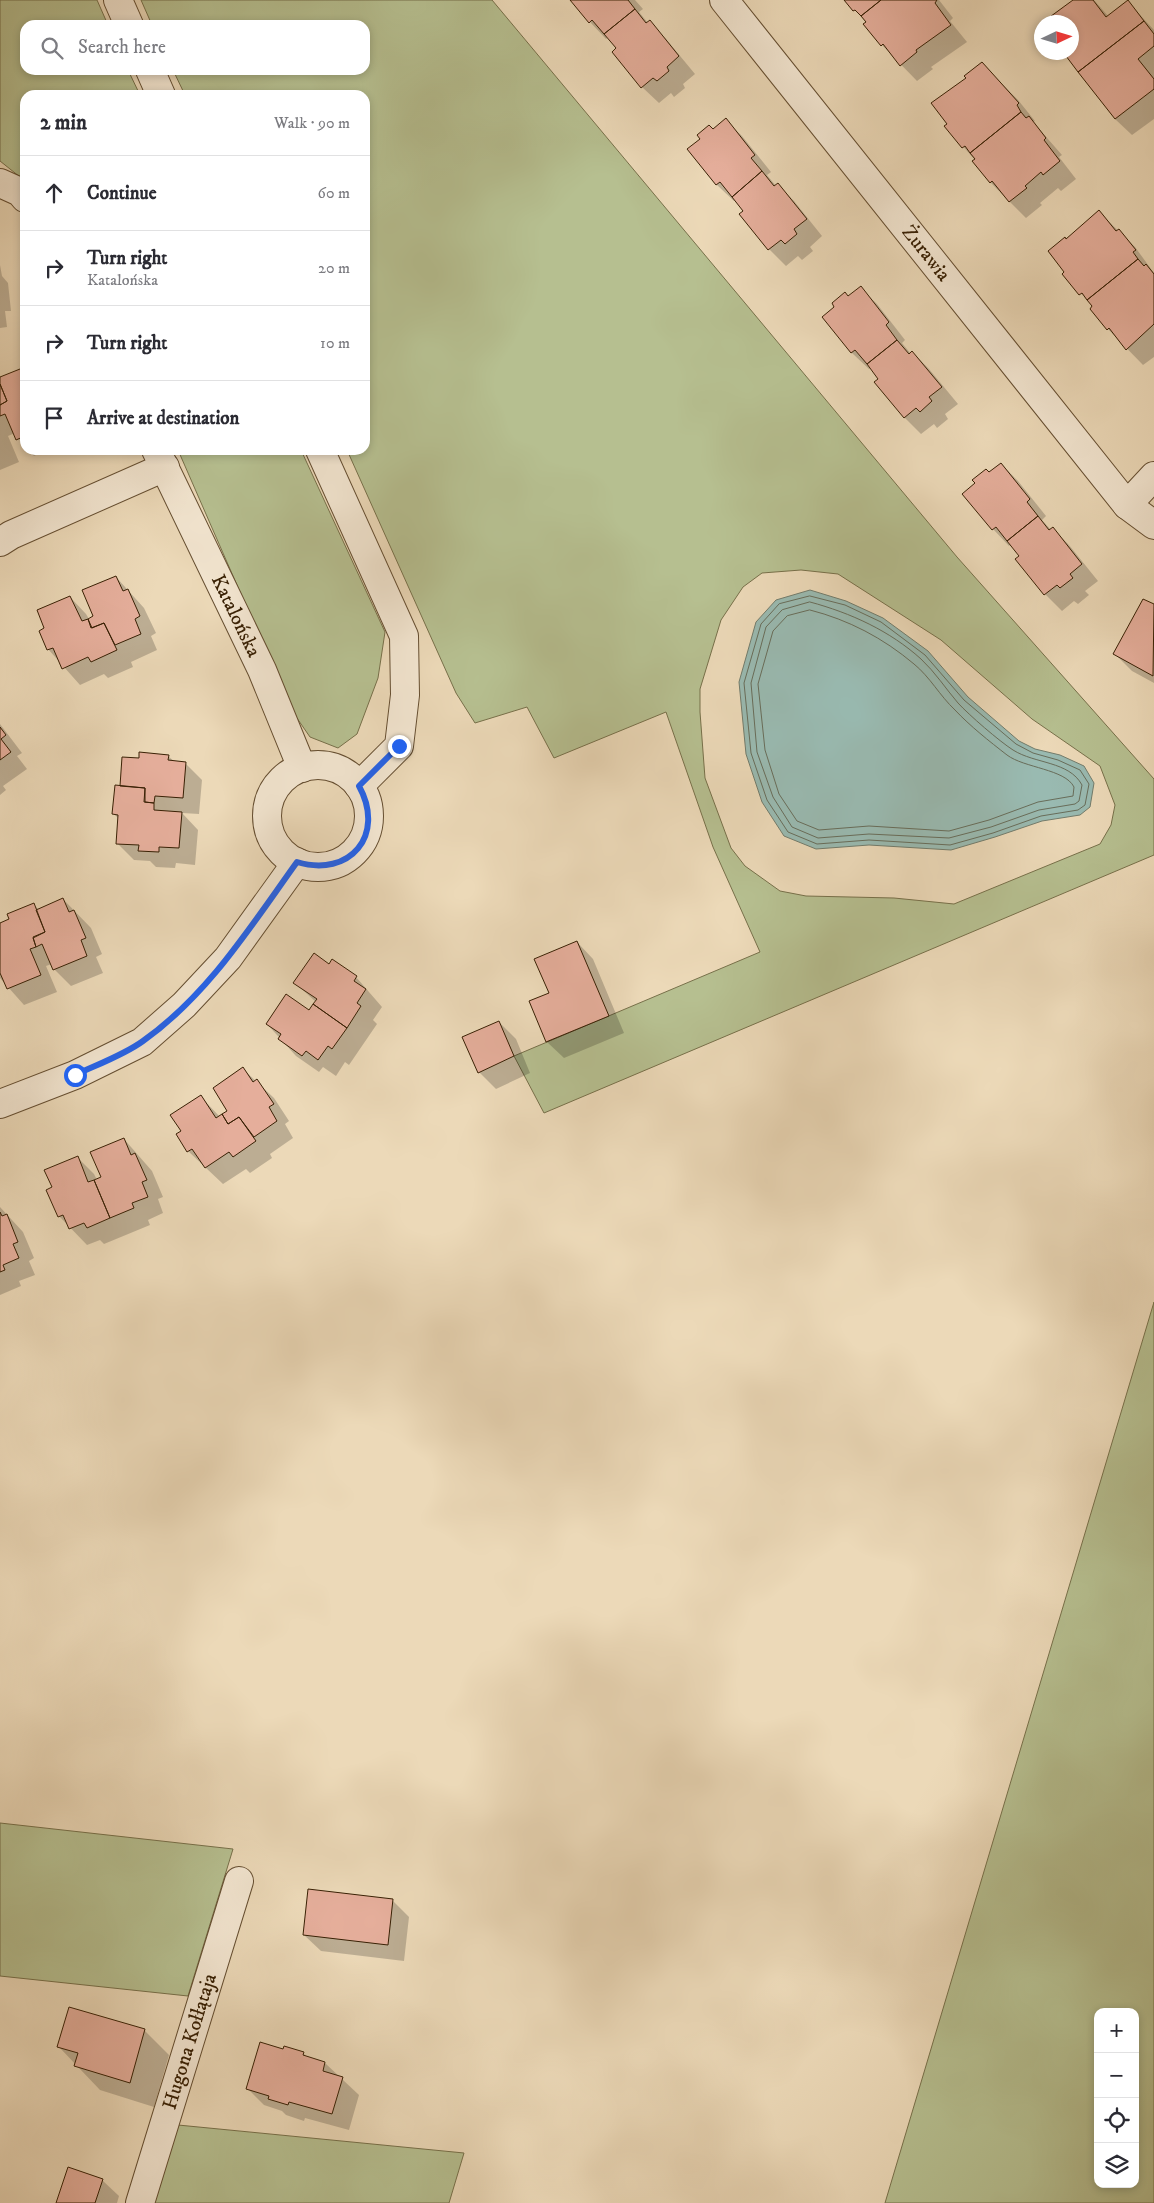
<!DOCTYPE html>
<meta charset="utf-8">
<style>
body{margin:0;font-family:"IM FELL DW Pica",serif;background:#f7f7f7;color:#2b2b33}
.controls{position:absolute;right:15px;bottom:15px;display:grid;overflow:hidden;border-radius:10px;box-shadow:0 2px 8px #0003}
.controls button{width:45px;height:45px;display:grid;place-items:center;padding:0;border:0;border-bottom:1px solid #e1e1e2;background:#fff;color:#2b2b33;font:25px sans-serif}
.compass{position:absolute;left:1034px;top:15px;width:45px;height:45px;border-radius:50%;background:#fff;box-shadow:0 2px 8px #0003;rotate:86deg}
.stop{position:absolute;width:15px;height:15px;margin:-11px;border:4px solid #2563eb;border-radius:50%;background:#fff}
.stop.end{background:#2563eb;border-color:#fff;box-shadow:0 1px 5px #0008}
.list{margin:0;padding:0;list-style:none}
h2{display:flex;justify-content:space-between;align-items:center;height:65px;margin:0;padding:0 20px;font-size:21px}
h2 small{font-size:16px;font-weight:400;color:#7c7c81}
.list li{display:grid;grid-template-columns:32px 1fr auto;gap:15px;align-items:center;box-sizing:border-box;height:75px;padding:0 20px;border-top:1px solid #e1e1e2}
.list b{display:block;font-size:19px;white-space:nowrap}
.list p{margin:0;font-size:16px;white-space:nowrap;color:#7c7c81}
.list em{font-size:16px;font-style:normal;color:#7c7c81}
.icon{flex:none;width:28px;height:28px;fill:none;stroke:currentColor;stroke-width:2;stroke-linecap:round;stroke-linejoin:round}
.map{position:relative;flex:none;width:1154px;height:2203px;overflow:hidden}
.search{position:absolute;background:#fff;box-shadow:0 2px 8px #0003;left:20px;top:20px;width:350px;height:55px;display:flex;align-items:center;gap:12px;box-sizing:border-box;padding:0 18px;border-radius:15px;color:#7c7c81;font-size:19px}
.panel{position:absolute;background:#fff;box-shadow:0 2px 8px #0003;left:20px;top:90px;width:350px;height:365px;border-radius:15px}
.map>svg:first-child{display:block}
.green{fill:#b6bf90;stroke:#77704a;fill-rule:evenodd}
.water{fill:#99bab1;stroke:#727c6c}
.shadow{fill:#0003}
.lines{fill:none;stroke-linecap:round;stroke-linejoin:round}
.shore{stroke:#686d5a;stroke-width:1}
.building{fill:#e5ae9b;stroke:#382004}
.minor-casing{stroke:#654e31;stroke-width:30}
.minor{stroke:#f3e6d1;stroke-width:28}
.route{stroke:#2563eb;stroke-width:6}
.labels{text-anchor:middle;dominant-baseline:central;stroke-width:4;stroke-linejoin:round;paint-order:stroke}
.street-label{font-size:20px;fill:#382004;stroke:#f3e6d1}
</style>
<div class="map">
<svg width="1154" height="2203" viewBox="0 0 1154 2203">
<rect width="100%" height="100%" fill="#ecd9b8"/>
<filter id="stains"><feTurbulence type="fractalNoise" baseFrequency=".004" numOctaves="4"/><feColorMatrix values="0 0 0 0 .2 0 0 0 0 .09 0 0 0 0 .02 0 0 0 .5 -.17"/></filter>
<radialGradient id="worn" r=".72"><stop offset=".6" stop-color="#630" stop-opacity="0"/><stop offset="1" stop-color="#630" stop-opacity=".3"/></radialGradient>
<path class="green" d="M0,0h97l11,25h-83v45h103l12,25h-115v86l-25,-20z
M141,0h351l465,557 197,222v76l-610,258 -30,-57 246,-104 -47,-105 -47,-135 -112,46 -27,-51 -52,16 -19,-30 -109,-243h18v-355h-180l-12,-25h192v-45h-213zM801,570l37,4 103,66 91,79 68,47 15,39 -4,20 -11,19 -146,60 -60,-6 -88,-2 -26,-5 -35,-25 -14,-18 -26,-70 -5,-66v-23l21,-69 22,-33 19,-14z
M178,450h123l84,182 -7,46 -21,56 -19,14 -28,-11 -18,-26z
M1154,1302v901h-269zM1098,2012h37v172h-37z
M0,1823l233,26 -45,147 -188,-20z
M178,2125l286,28 -15,50h-297z"/>
<path class="water" d="M810,590l36,11 37,17 45,33 40,46 51,44 16,8 25,6 24,11 10,17 -4,24 -10,8 -38,6 -47,16 -44,13 -82,-5 -53,4 -32,-13 -22,-34 -16,-48 -7,-72 17,-60 20,-22z"/>
<path class="shadow" d="M572,0h63l8,9 -4,3 9,11 2,-1 16,17 29,35 -12,10 2,4 -11,9 -3,-4 -12,10 -17,-16 -34,-50 -2,2 -16,-17z
M846,0h93l14,18 -3,3 17,21 -36,25 2,2 -16,12 -35,-36 -15,-22z
M1075,0h19l15,17 19,-15 26,28v89l-22,16 -17,-16 -43,-67v-30h-27z
M982,64l36,36 17,21 -2,1 29,33 -3,2 17,22 -15,12 -3,-3 -18,15 2,2 -16,13 -36,-36 -15,-22 -29,-33 21,-49z
M725,120l17,16 29,36 -4,3 9,11 2,-1 16,16 28,35 -12,11 3,4 -11,9 -4,-4 -12,10 -17,-17 -28,-35 4,-3 -9,-11 -2,1 -17,-16 -28,-36z
M1099,212l36,35 19,26v84l-11,8 -35,-36 -15,-22 -29,-33 3,-34z
M0,265l2,11 6,7 3,28h-6l2,16 -7,1z
M860,288l17,16 28,36 -3,3 9,11 1,-2 17,17 29,35 -13,10 3,5 -11,9 -3,-4 -13,10 -17,-17 -33,-49 -2,1 -17,-16 -29,-36z
M25,369v78l-10,-14 -7,3 11,26 -19,8v-91z
M28,450h19l-13,6z
M1001,464l17,17 28,35 -4,4 9,10 2,-1 16,16 29,36 -13,10 4,4 -11,9 -4,-3 -12,10 -17,-17 -29,-35 4,-3 -9,-12 -2,2 -16,-17 -4,-55z
M116,577l28,31 12,25 -5,3 6,14 -26,12 2,5 -25,11 -4,-4 -24,11 -32,-36 -2,-20 24,-32 16,17 3,5 6,-2z
M1144,600l10,6v77l-22,-12 -17,-17z
M0,724l22,29 -5,3 10,13 -24,17 3,4 -6,5z
M168,756l7,6 10,1 17,17 -3,34 -17,-1 16,17 -3,35 -19,-2 -1,5 -19,-1 -6,-6 -16,-1 -17,-17 2,-24 -5,-5 7,-27 19,-27z
M63,899l28,29 11,26 -6,3 7,16 -32,13 -17,-17 -2,-5 -6,2 11,26 -33,13 -24,-27v-53l34,-20 4,4z
M577,942l16,17 31,74 -60,25 -17,-16 -16,-40 19,-8z
M329,965l27,12 26,30 -9,13 4,4 -28,41 -4,-3 -9,14 -13,-9 -4,5 -23,-16 -29,-32 42,-12 7,-10 -21,-19z
M499,1022l17,17 14,34 -34,16 -17,-17z
M243,1069l31,29 15,23 -4,3 8,14 -23,16 2,4 -22,15 -4,-4 -23,15 -35,-33 -5,-20 18,-34 19,20 9,-5z
M124,1139l28,32 11,26 -5,2 5,14 -15,7 2,5 -46,19 -4,-4 -13,5 -28,-29 -6,-28 25,-30 16,16 3,6 5,-2z
M0,1207l23,25 11,26 -5,3 6,14 -16,6 2,5 -21,9z
M392,1900l17,17 -5,44 -83,-10 -17,-16z
M144,2030l25,25 -15,52 -54,-17 -41,-43z
M284,2051l19,2 5,5 17,5 34,32 -10,35 -44,-12 -1,3 -18,-6 -4,-4 -18,-6 -17,-17z
M102,2180l17,16 -2,7h-59z"/>
<g class="lines">
<path class="shore" d="M810,596l35,9 36,17 44,33 39,45 52,44 17,9 25,7 22,10 9,14 -4,21 -7,5 -37,6 -48,17 -43,12 -81,-5 -52,4 -29,-12 -21,-32 -16,-47 -7,-70 17,-59 18,-20z
M810,602c41,11 80,29 111,57 14,13 25,30 37,44 11,12 41,38 55,47 22,14 56,11 69,35l-3,16 -4,3 -36,6 -48,17 -42,11 -80,-4 -51,4 -26,-11 -19,-30 -16,-45 -6,-69 15,-56 16,-17z
M810,610c39,10 73,28 104,54 16,13 26,32 41,46 15,16 34,31 52,45 17,13 58,14 67,32l-1,9 -35,6 -49,18 -40,11 -80,-5 -50,4 -22,-9 -18,-27 -14,-44 -7,-66 15,-53 14,-15z"/>
</g>
<path class="building" d="M570,0h58l7,9 -31,25 -12,-14 -3,3z
M844,0h37l-20,16 -6,-6 -2,1z
M881,0h56l-2,3 16,22 -35,25 1,2 -17,14 -17,-22 -2,2 -18,-22 3,-2 -5,-6z
M1073,0h20l13,17 22,-17 16,21 -66,51 -15,-20h9v-30h-29z
M635,9l11,14 4,-3 29,36 -12,11 2,4 -12,10 -4,-3 -12,10 -29,-36 4,-4 -12,-14z
M1144,21l10,13v12l-16,13 16,20v10l-39,30 -37,-47z
M982,62l37,41 -2,2 4,7 -51,41 -5,-7 -3,2 -18,-22 3,-2 -16,-21 35,-25 -2,-2z
M1021,112l5,6 3,-2 17,22 -2,2 16,21 -17,14 -2,-3 -16,14 2,2 -18,14 -17,-21 -2,2 -18,-22 3,-2 -5,-6z
M726,118l29,37 -4,3 11,13 -30,26 -12,-15 -4,3 -29,-36 13,-10 -3,-4 12,-10 4,4z
M762,171l12,15 4,-3 29,36 -13,10 3,5 -12,10 -4,-4 -13,10 -29,-36 4,-3 -11,-14z
M1099,210l17,21 3,-2 17,21 -3,2 5,7 -51,41 -5,-7 -3,2 -17,-21 2,-2 -16,-21 17,-14 1,2z
M1138,259l6,7 2,-2 8,10v50l-28,26 -17,-22 -2,2 -17,-21 2,-3 -5,-6z
M861,286l28,36 -3,3 11,15 -30,24 -12,-14 -4,3 -29,-36 12,-10 -2,-4 13,-11 3,4z
M897,340l12,14 3,-3 30,36 -13,10 3,4 -12,11 -4,-4 -12,10 -30,-36 4,-3 -11,-15z
M25,367v69l-9,4 -11,-26 -5,2v-11l7,-4 -7,-17v-7z
M0,384l7,17 -7,4z
M1001,463l29,36 -3,3 11,14 -31,25 -11,-14 -4,3 -30,-36 13,-11 -3,-3 14,-11 3,3z
M1038,516l11,14 4,-3 29,37 -12,10 3,4 -13,10 -3,-3 -13,10 -29,-36 4,-3 -12,-15z
M116,576l7,15 5,-2 12,27 -5,3 6,15 -26,11 -11,-22 -13,5 -3,-9 5,-3 -11,-26z
M70,596l12,25 6,-2 4,9 12,-5 13,27 -26,12 -3,-5 -26,12 -9,-21 -6,2 -8,-19 5,-3 -7,-18z
M1143,599l11,5 -1,72 -40,-22z
M0,727l6,8 -5,4 10,13 -11,8z
M139,752l30,3 -1,5 18,2 -3,36 -28,-2 -1,7 -9,-1v-14l-25,-2 2,-29 17,1z
M115,785l30,3 -1,14 10,1v7l28,2 -3,36 -20,-1v5l-21,-1 1,-6 -23,-1 2,-29 -6,-1z
M63,898l6,14 5,-2 12,28 -5,2 6,16 -34,14 -11,-26 -6,3 -3,-9 12,-6 -9,-22z
M34,903l11,29 -12,5 3,10 -6,2 11,26 -34,14 -7,-16v-50l9,-4 -2,-5z
M577,941l32,75 -63,26 -17,-41 20,-8 -15,-34z
M314,953l15,11 3,-5 25,17 -3,5 12,8 -9,14 4,3 -14,22 -34,-24 4,-5 -24,-16z
M286,994l23,16 4,-6 34,24 -15,21 -4,-3 -10,14 -12,-9 -4,5 -24,-17 3,-5 -15,-10z
M499,1021l15,35 -36,17 -16,-36z
M243,1067l10,15 4,-3 17,25 -5,3 8,14 -23,16 -15,-20 -11,7 -6,-10 5,-3 -14,-23z
M201,1095l15,23 6,-4 6,10 11,-7 17,24 -23,16 -4,-5 -24,16 -13,-19 -5,3 -11,-18 5,-3 -11,-16z
M124,1138l7,17 4,-2 12,27 -5,2 6,15 -16,6 2,5 -24,10 -16,-38 7,-3 -11,-25z
M78,1156l10,26 6,-2 16,38 -23,10 -3,-5 -15,6 -6,-14 -5,2 -12,-27 6,-3 -8,-17z
M0,1212l2,4 5,-2 11,28 -5,2 6,14 -16,7 2,5 -5,2z
M308,1889l85,10 -5,46 -85,-10z
M69,2007l76,22 -15,54 -56,-17 4,-13 -21,-6z
M260,2042l23,7 1,-3 20,6 -1,3 22,7 -2,9 20,6 -11,37 -43,-12 -1,3 -20,-6 1,-3 -23,-7z
M68,2167l35,12 -8,24h-39z"/>
<g class="lines">
<defs>
<g id="minor">
<path d="M118,0l11,25"/>
<path id="s1" d="M724,0l403,505 27,20"/>
<path d="M150,70l11,25"/>
<path d="M0,183l20,9 5,6"/>
<path id="s2" d="M156,450l106,220 40,98"/>
<path d="M320,450l84,186 1,59 -6,51 -40,40"/>
<path d="M1127,505l27,-29"/>
<path d="M0,542l11,-7 154,-68"/>
<circle cx="318" cy="816" r="51"/>
<path d="M0,1104l75,-29 67,-33 42,-37 44,-47 69,-96"/>
<path id="s3" d="M140,2203l99,-322"/>
</g>
</defs>
<use href="#minor" class="minor-casing"/>
<use href="#minor" class="minor"/>
</g>
<g class="lines">
<path class="route" d="M75,1075c21,-10 49,-20 68,-34 65,-46 108,-115 154,-179 53,16 89,-27 62,-76l40,-40"/>
</g>
<g class="labels">
<g class="street-label">
<text stroke="none"><textPath href="#s1" startOffset="324">Żurawia</textPath></text>
<text stroke="none"><textPath href="#s2" startOffset="184">Katalońska</textPath></text>
<text stroke="none"><textPath href="#s3" startOffset="169">Hugona Kołłątaja</textPath></text>
</g>
</g>
<rect width="100%" height="100%" filter="url(#stains)"/>
<rect width="100%" height="100%" fill="url(#worn)"/>
</svg>
<div class="controls">
<button>+</button>
<button>−</button>
<button><svg class="icon" aria-label="locate" viewBox="0 0 24 24"><circle cx="12" cy="12" r="6"/><path d="M12 2v4M12 18v4M2 12h4M18 12h4"/></svg></button>
<button><svg class="icon" aria-label="layers" viewBox="0 0 24 24"><path d="M12 4l9 5-9 5-9-5zM3 14l9 5 9-5"/></svg></button>
</div>
<svg class="compass" viewBox="-18 -18 36 36"><path d="M0-13l5 13h-10z" fill="#e53935"/><path d="M0 13l5-13h-10z" fill="#7c7c81"/></svg>
<div class="stop" style="left:75px;top:1075px"></div>
<div class="stop end" style="left:399px;top:746px"></div>
<div class="search"><svg class="icon" aria-label="search" viewBox="0 0 24 24"><circle cx="10" cy="10" r="6"/><path d="M15 15l6 6"/></svg>Search here</div>
<section class="panel">
<h2>2 min<small>Walk · 90 m</small></h2>
<ul class="list">
<li><svg class="icon" aria-label="ahead" viewBox="0 0 24 24"><path d="M12 20V5M6 11l6-6 6 6"/></svg><div><b>Continue</b></div><em>60 m</em></li>
<li><svg class="icon" aria-label="right" viewBox="0 0 24 24"><path d="M7 20v-9h11M14 6l5 5-5 5"/></svg><div><b>Turn right</b><p>Katalońska</p></div><em>20 m</em></li>
<li><svg class="icon" aria-label="right" viewBox="0 0 24 24"><path d="M7 20v-9h11M14 6l5 5-5 5"/></svg><div><b>Turn right</b></div><em>10 m</em></li>
<li><svg class="icon" aria-label="arrive" viewBox="0 0 24 24"><path d="M6 21V4h12l-3 4 3 4H6"/></svg><div><b>Arrive at destination</b></div></li>
</ul>
</section>
</div>
